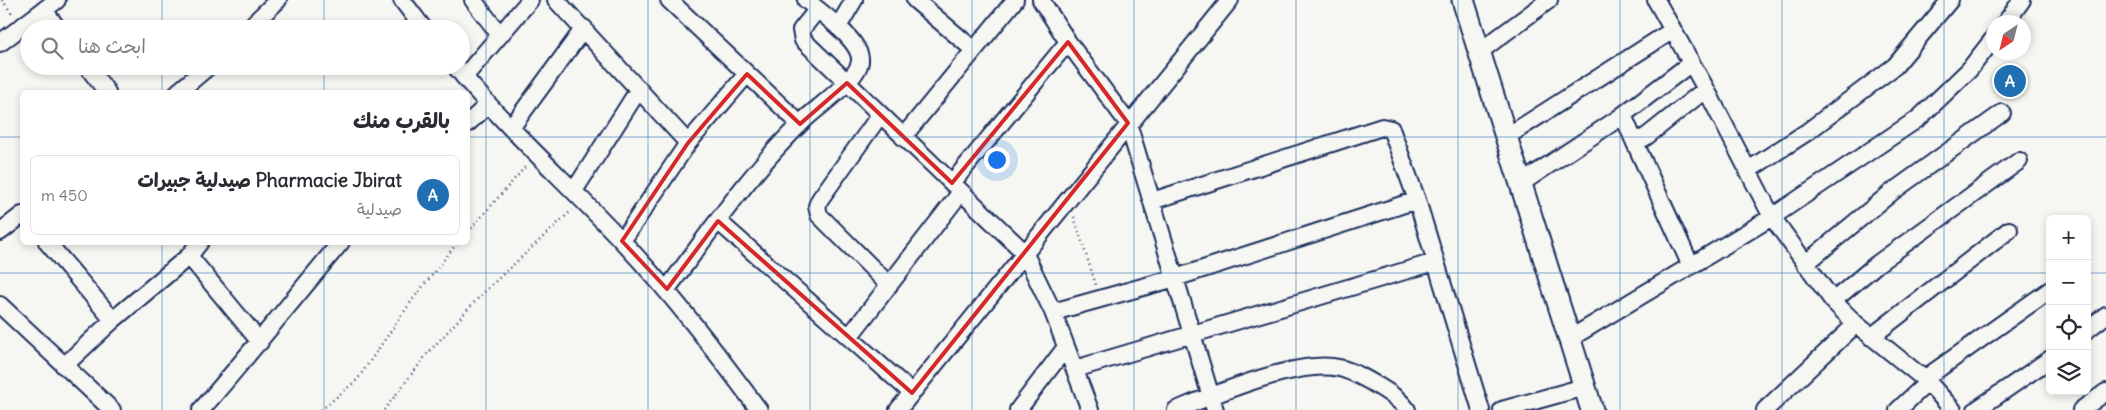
<!DOCTYPE html>
<html lang="ar">
<meta charset="utf-8">
<style>
body{margin:0;font-family:Delius,"Playpen Sans Arabic",sans-serif;background:#f7f7f7;color:#2b2b33;direction:rtl}
.controls{position:absolute;right:15px;bottom:15px;display:grid;overflow:hidden;border-radius:8px;box-shadow:0 2px 8px #0003}
.controls button{width:45px;height:45px;display:grid;place-items:center;padding:0;border:0;border-bottom:1px solid #e1e1e2;background:#fff;color:#2b2b33;font:25px sans-serif}
.compass{position:absolute;left:1986px;top:15px;width:45px;height:45px;border-radius:50%;background:#fff;box-shadow:0 2px 8px #0003;rotate:215deg}
.you{position:absolute;left:996px;top:159px;width:18px;height:18px;margin:-12px;border:4px solid #fff;border-radius:50%;background:#1a73e8;box-shadow:0 0 0 8px #1a73e833}
.badge{display:grid;place-items:center;width:32px;height:32px;border-radius:50%;background:#1f6fb2;color:#fff;font-size:16px;font-weight:700}
.pin{position:absolute;translate:-50% -50%;border:2px solid #fff;box-shadow:0 1px 5px #0006}
.list{margin:0;padding:0;list-style:none}
h2{display:flex;justify-content:space-between;align-items:center;height:65px;margin:0;padding:0 20px;font-size:21px}
h2 small{font-size:16px;font-weight:400;color:#7c7c81}
.list li{display:grid;grid-template-columns:32px 1fr auto;gap:15px;align-items:center;box-sizing:border-box;height:80px;margin:0 10px 10px;padding:0 10px;border:1px solid #e1e1e2;border-radius:8px}
.list b{display:block;font-size:19px;white-space:nowrap}
.list p{margin:0;font-size:16px;white-space:nowrap;color:#7c7c81}
.list em{font-size:16px;font-style:normal;color:#7c7c81}
.icon{flex:none;width:28px;height:28px;fill:none;stroke:currentColor;stroke-width:2;stroke-linecap:round;stroke-linejoin:round}
.map{position:relative;flex:none;width:2106px;height:410px;overflow:hidden;direction:ltr}
.search{position:absolute;background:#fff;box-shadow:0 2px 8px #0003;left:20px;top:20px;width:450px;height:55px;display:flex;align-items:center;gap:12px;box-sizing:border-box;padding:0 18px;border-radius:28px;color:#7c7c81;font-size:19px}
.panel{position:absolute;background:#fff;box-shadow:0 2px 8px #0003;left:20px;top:90px;width:450px;height:155px;border-radius:8px;direction:rtl}
.map>svg:first-child{display:block}
.lines{fill:none;stroke-linecap:round;stroke-linejoin:round}
.minor-casing{stroke:#1b2f5e;stroke-width:20}
.major-casing{stroke:#1b2f5e;stroke-width:25}
.path{stroke:#1b2f5e;stroke-width:2.5;stroke-dasharray:1 4;stroke-linecap:butt}
.minor{stroke:#f6f6f2;stroke-width:16}
.major{stroke:#f6f6f2;stroke-width:21}
.marked{fill:none;stroke:#d62828;stroke-width:4;stroke-linejoin:round}
.grid{fill:none;stroke:#1f6fb2;stroke-width:1;stroke-opacity:0.55}
</style>
<div class="map">
<svg width="2106" height="410" viewBox="0 0 2106 410">
<rect width="100%" height="100%" fill="#f6f6f2"/>
<filter id="ink" filterUnits="userSpaceOnUse"><feTurbulence type="fractalNoise" baseFrequency=".02" numOctaves="2"/><feDisplacementMap in="SourceGraphic" scale="10" xChannelSelector="R" yChannelSelector="G"/><feConvolveMatrix kernelMatrix="1 2 1 2 8 2 1 2 1" color-interpolation-filters="sRGB"/></filter>
<g filter="url(#ink)">
<g class="lines">
<defs>
<path id="minor" d="M402,0l22,29
M473,0l27,35
M556,0l132,143 59,-69
M669,0l131,124
M915,0l59,50
M1041,0l27,42 60,81 87,287
M44,10l14,19
M817,10l-16,20 2,10 221,212 29,60 37,98
M2006,22l16,-22
M838,27l16,-27
M248,29l30,-29
M0,43l57,-43
M1479,52l70,-52
M87,66l20,26
M455,66c52,63 113,117 168,176 50,53 93,110 136,168
M464,77l66,-77
M178,92l31,-26
M880,115l-60,84 -3,7 2,9 70,70
M1619,118l72,-55
M468,123l20,-18
M511,128l73,-100
M903,137l112,-137
M1506,137l167,-107
M1747,171l60,-39 88,-66 55,-66
M952,183l116,-141
M1520,184l99,-66 7,4 9,21
M574,191l65,-102
M1152,201l230,-74 9,2 26,71 64,210
M718,221l194,172
M0,232l22,-17
M622,241l66,-98
M47,242l66,78
M189,256l71,86
M1805,264l87,-72 110,-79
M1691,266l-56,-123 12,-7 59,-47
M667,289c43,-57 84,-118 136,-168 13,-13 56,-42 57,-60 2,-20 -40,-49 -54,-61
M1833,301l44,-37 142,-103
M0,305l112,105
M1053,312l122,-34 242,-78
M2087,330l19,-15
M849,337l112,-145
M1871,337l138,-107
M1569,339l203,-122 -66,-128 -50,-89
M64,366l49,-46 76,-64 11,-14
M1075,369l360,-107
M1924,379l126,-89
M201,410c48,-55 93,-112 140,-168
M898,410l332,-410
M1018,410l48,-63
M1176,410c40,-16 122,-51 163,-42 14,3 27,11 39,18 10,6 23,14 29,24
M1502,410l82,-23
M1765,410l91,-86
M1898,410l30,-28
M1953,410l-25,-28 -72,-58 -23,-23 -61,-84 147,-99 50,-48 25,-32
M1976,410l74,-51
M2081,410l25,-18"/>
<path id="major" d="M1463,0l129,410"/>
</defs>
<use href="#minor" class="minor-casing"/>
<use href="#major" class="major-casing"/>
<path class="path" d="M2,0l11,15
M1074,217l22,68
M468,232l58,-66
M321,410l36,-30 56,-81 45,-57
M384,410l44,-57 55,-60 89,-83"/>
<use href="#minor" class="minor"/>
<use href="#major" class="major"/>
</g>
</g>
<path class="marked" d="M1068,42l60,81 -216,270 -194,-172 -51,68 -45,-48 66,-98 59,-69 53,50 47,-41 105,100z"/>
<path class="grid" d="M162,0v29M324,0v29M486,0v410M648,0v410M810,0v410M972,0v410M1134,0v410M1296,0v410M1458,0v410M1620,0v410M1782,0v410M1944,0v410M162,66v26M324,66v26M0,137h22M468,137h1638M162,242v168M324,242v168M0,273h2050M2087,273h19"/>
</svg>
<div class="controls">
<button>+</button>
<button>−</button>
<button><svg class="icon" aria-label="locate" viewBox="0 0 24 24"><circle cx="12" cy="12" r="6"/><path d="M12 2v4M12 18v4M2 12h4M18 12h4"/></svg></button>
<button><svg class="icon" aria-label="layers" viewBox="0 0 24 24"><path d="M12 4l9 5-9 5-9-5zM3 14l9 5 9-5"/></svg></button>
</div>
<svg class="compass" viewBox="-18 -18 36 36"><path d="M0-13l5 13h-10z" fill="#e53935"/><path d="M0 13l5-13h-10z" fill="#7c7c81"/></svg>
<div class="you"></div>
<div class="pin badge" style="left:2010px;top:81px">A</div>
<div class="search"><svg class="icon" aria-label="search" viewBox="0 0 24 24"><circle cx="10" cy="10" r="6"/><path d="M15 15l6 6"/></svg>ابحث هنا</div>
<section class="panel">
<h2>بالقرب منك<small></small></h2>
<ul class="list">
<li><span class="badge">A</span><div><b>Pharmacie Jbirat صيدلية جبيرات</b><p>صيدلية</p></div><em>450 m</em></li>
</ul>
</section>
</div>
